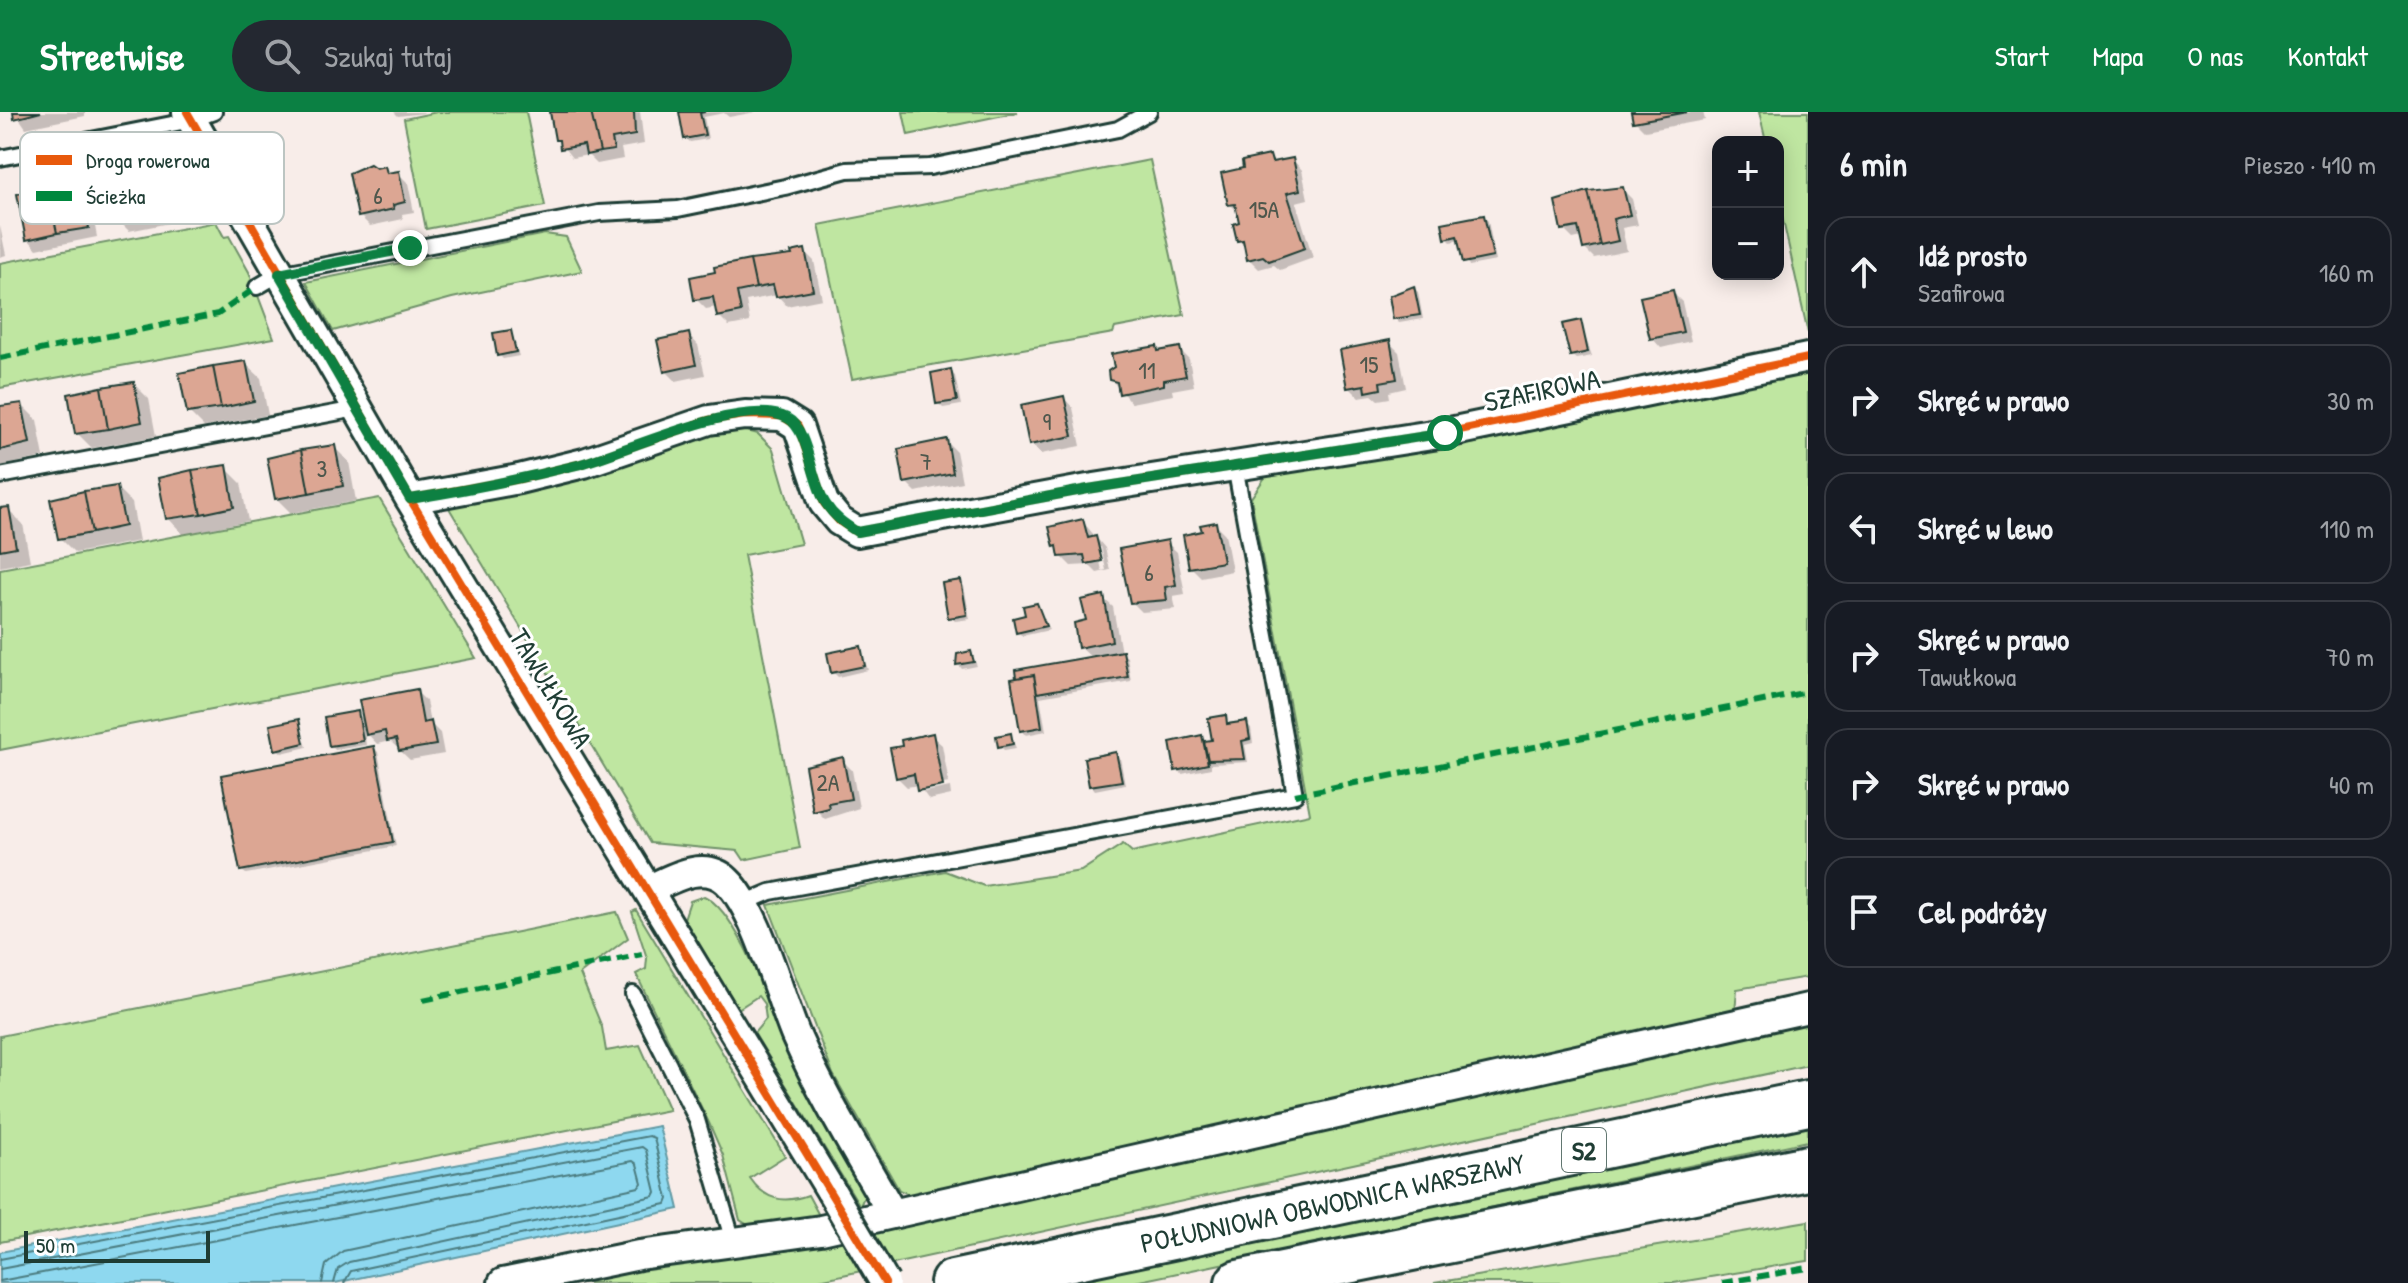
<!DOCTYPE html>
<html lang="pl">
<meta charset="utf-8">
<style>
body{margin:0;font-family:"Patrick Hand",sans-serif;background:#242831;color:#f1f3f6}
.controls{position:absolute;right:24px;top:24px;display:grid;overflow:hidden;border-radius:16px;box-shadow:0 4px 20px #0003}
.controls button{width:72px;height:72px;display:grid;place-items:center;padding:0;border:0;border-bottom:2px solid #363941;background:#171b24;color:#f1f3f6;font:40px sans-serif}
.scale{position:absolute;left:24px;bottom:20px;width:186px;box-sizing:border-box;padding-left:8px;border:4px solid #1f3d34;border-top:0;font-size:22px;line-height:28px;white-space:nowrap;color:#1f3d34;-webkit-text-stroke:6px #fff;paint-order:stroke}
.stop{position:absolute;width:24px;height:24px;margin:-18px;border:6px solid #0b8043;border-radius:50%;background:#fff}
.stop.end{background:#0b8043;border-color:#fff;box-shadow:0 2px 8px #0008}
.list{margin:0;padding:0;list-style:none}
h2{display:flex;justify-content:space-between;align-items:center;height:104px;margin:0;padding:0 32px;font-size:34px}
h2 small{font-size:26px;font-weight:400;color:#9ea1a6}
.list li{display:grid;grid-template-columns:52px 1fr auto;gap:24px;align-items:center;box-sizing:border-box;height:112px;margin:0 16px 16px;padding:0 16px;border:2px solid #363941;border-radius:24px}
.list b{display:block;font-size:30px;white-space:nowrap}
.list p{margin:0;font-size:26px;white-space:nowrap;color:#9ea1a6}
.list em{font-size:26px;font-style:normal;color:#9ea1a6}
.icon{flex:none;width:44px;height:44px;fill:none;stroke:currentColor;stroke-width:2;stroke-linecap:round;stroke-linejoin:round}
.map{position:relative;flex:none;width:1808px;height:1171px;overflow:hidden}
header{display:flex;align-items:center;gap:48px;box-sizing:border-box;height:112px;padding:0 40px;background:#0b8043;color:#fff}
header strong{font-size:38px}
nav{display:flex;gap:44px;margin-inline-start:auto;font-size:28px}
.search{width:560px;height:72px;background:#242831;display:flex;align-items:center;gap:20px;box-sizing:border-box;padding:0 28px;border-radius:44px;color:#9ea1a6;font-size:30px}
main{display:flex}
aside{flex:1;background:#171b24}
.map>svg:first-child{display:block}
.green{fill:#bfe6a1;stroke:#6f926a;stroke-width:2}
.water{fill:#8ed8ef;stroke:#629aa4;stroke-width:2}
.shadow{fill:#0003;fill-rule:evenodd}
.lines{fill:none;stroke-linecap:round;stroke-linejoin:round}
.shore{stroke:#4b7b7f;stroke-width:2}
.building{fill:#dca693;stroke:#1f3d34;stroke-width:2}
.lane-casing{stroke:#1f3d34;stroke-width:20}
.street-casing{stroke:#1f3d34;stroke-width:34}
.highway-casing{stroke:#1f3d34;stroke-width:50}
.lane{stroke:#fff;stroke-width:14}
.street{stroke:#fff;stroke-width:28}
.highway{stroke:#fff;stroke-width:44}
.street-bridge-casing{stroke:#1f3d34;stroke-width:34;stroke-linecap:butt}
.street-bridge{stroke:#fff;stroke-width:28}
.quiet{stroke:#00873e;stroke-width:6;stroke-dasharray:12 6;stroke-linecap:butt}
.cycleway-casing{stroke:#fff;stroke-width:13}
.cycleway{stroke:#e8590c;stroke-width:8}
.route{stroke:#0b8043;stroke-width:10}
.labels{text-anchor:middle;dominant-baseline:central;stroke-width:6;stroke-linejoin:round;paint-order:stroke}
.number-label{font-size:24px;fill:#4e574c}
.shield{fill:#fff;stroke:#627771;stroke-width:2}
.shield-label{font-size:26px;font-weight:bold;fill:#1f3d34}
.street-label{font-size:28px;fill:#1f3d34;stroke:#fff}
.key{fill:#fff;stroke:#bcc5c2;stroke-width:2}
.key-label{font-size:22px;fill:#1f3d34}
</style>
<header>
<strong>Streetwise</strong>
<div class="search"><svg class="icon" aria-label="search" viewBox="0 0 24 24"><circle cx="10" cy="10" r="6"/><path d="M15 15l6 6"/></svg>Szukaj tutaj</div>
<nav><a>Start</a><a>Mapa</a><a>O nas</a><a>Kontakt</a></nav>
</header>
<main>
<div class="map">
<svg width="1808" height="1171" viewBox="0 0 1808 1171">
<rect width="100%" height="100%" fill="#f8ede9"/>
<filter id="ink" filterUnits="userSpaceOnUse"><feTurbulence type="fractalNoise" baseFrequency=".0125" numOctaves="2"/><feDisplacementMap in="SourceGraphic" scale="16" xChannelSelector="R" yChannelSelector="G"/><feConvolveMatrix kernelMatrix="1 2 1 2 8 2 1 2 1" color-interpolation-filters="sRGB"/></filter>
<g filter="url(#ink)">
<path class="green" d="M437,0h89l19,94 -119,23 -22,-110z
M903,0h115l-110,23z
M1759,0h49v221l-30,-135v-56h-12z
M1150,48l34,155 -69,13 -2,5 -261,46 -33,-154z
M216,110l8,15 5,-1 20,36 25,66 -274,50v-125z
M545,122l21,3 16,34 -130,27 -119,33 -27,-49z
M1808,261v604l-71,12 -2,24 -824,182 -12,-5 -66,-116 -65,-169 177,-34 39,15 97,-15 42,-27 9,8 178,-38 -59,-316 19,-28 186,-23z
M729,314l29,8 15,15 28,95 -57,11 56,293 -56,12 -6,-9 -88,-8 -204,-340c97,-20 191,-40 283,-77z
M379,386l97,160 -476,92v-181z
M704,784c39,18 74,136 95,176 21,40 45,79 68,118l-7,16 -106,-173 12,-14 -2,-15 -6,-8 -20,13 -54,-90 6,-18z
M636,798l149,246 -35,22c15,22 33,26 58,17l14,26 -71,6 -11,-7 -17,-65 -14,-32 -73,-149 10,-5 1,-11 -15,-46z
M617,800l11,26 -48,36 22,53 4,24 34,-6 29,65 -669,132v-206z
M1808,908v45l-956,208 -47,10h-246z
M1808,1015v14l-678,142h-65z
M1808,1109v40l-13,2 -121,20h-240z"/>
<path class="water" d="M659,1014l20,83 -344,74h-335v-31z"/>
<path class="shadow" d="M15,0h70v4l-59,12z
M394,0h29l1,1 -26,3z
M559,0h81l4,32 -23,4 2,11 -26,5 -9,-9 -16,3 -15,-19z
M681,0h75l-27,5 -5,-4 -20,4 4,22 -18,3 -4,-4z
M1633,0h70l2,8 -60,11 -10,-10z
M1270,45l6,7 17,-4 9,10 6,29 -12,3 17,56 -33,12 -6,-5 -15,4 -10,-10 -2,-11 -8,-8 1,-26 -10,-10 15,-34z
M171,54l9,10 9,43 -60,12 -10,-10z
M385,56l6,7 7,-2 10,10 6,29 -12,2 1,5 -33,7 -10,-10 16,-46z
M79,72l10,10 8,43 -60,12 -9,-10 -9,-43z
M1622,77l10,10 6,26 -16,3 5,23 -33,7 -10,-10 -2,-11 -9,2 -10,-10z
M1484,105l4,4 8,40 -27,5 -9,-26 -9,2 -4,-4z
M0,114l6,29 -6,2z
M805,140l9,9 8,38 -35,7 -10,-11 -31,6 4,21 -21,4 -10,-10 -2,-9 -11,2 -10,-10 22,-25 -1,-5 64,-13 3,2z
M1414,176l4,4 5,27 -24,4 -4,-5 8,-28z
M1672,180l10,10 9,39 -30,7 -9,-10z
M1580,210l12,34 -16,3 -5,-4z
M511,220l8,24 -16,3 -4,-4z
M689,223l9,10 7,30 -29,6 -10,-10z
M1389,230l10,10 7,36 -17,4 1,6 -12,2 -6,-5 -13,2 -10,-10z
M1156,236l4,5 19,-4 10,10 5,27 -22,4 1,5 -42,8 -20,-24 5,-11z
M245,251l16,15 7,37 -64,12 -15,-15z
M950,259l5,5 6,29 -18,3 -5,-5z
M134,272l15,15 7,37 -64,12 -15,-15z
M1064,286l9,10 8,38 -40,8 -10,-10z
M22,293l15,15 7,37 -44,9v-57z
M946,329l10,10 6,31 -46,10 -10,-10z
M334,335l15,15 7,39 -65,12 -15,-15z
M226,356l15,15 7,38 -65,13 -15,-16z
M117,376l15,15 7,38 -64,12 -15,-15z
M8,397l15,15 7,37 -30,6v-57z
M1083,410l22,26 5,22 -13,3 -8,-8 -18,1 -10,-10zM1097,435h4l5,23 -4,1z
M1215,412l10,10 7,37 -31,6 -10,-10 13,-34z
M1167,431l10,9 8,42 -12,2 3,13 -34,3 -10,-10z
M960,470l4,4 6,33 -15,2 -5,-4z
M1103,486l10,9 8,46 6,4 4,24 -91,16 6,34 -20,4 -4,-5 -5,-58 75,-14 -12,-11 8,-25z
M1036,493l13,25 -27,6 -4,-4z
M860,536l8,22 -30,7 -5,-5z
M971,541l6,13 -15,3 -4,-5z
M417,580l9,9 4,22 10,10 4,21 -34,6 -20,-19 -13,3 -13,-14 2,15 -31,5 -4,-5 26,-32 8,8z
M1225,605l5,9 16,-3 5,5 2,15 -8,2 3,17 -37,2v4l-29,6 -5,-4 25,-33 5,5 7,-1z
M298,609l9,26 -25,6 -5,-4z
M1010,623l6,13 -12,2 -4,-4z
M932,624l10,9 7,38 -25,4v5l26,-5 1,8 -22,5 -11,-15 -11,2 -10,-10z
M374,636l4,4 18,94 -150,28 -5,-4z
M1116,642l4,4 5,26 -30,6 -4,-5z
M842,648l10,10 7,38 -34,11 -10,-10z"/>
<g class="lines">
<path class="shore" d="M0,1147l649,-123 5,2 14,61 -2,5 -315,67 -7,12
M0,1157l642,-122 4,3 10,42 -2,4 -305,66 -11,7 -4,14
M0,1169l633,-120 4,3 5,19 -3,4 -296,64 -17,14 -4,18"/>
</g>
<path class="building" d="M13,0h28l-27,7z
M550,0h41l9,40 -14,3 -2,-10 -24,4 -1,-9h-4z
M591,0h43l1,23 -23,4 2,11 -14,2z
M679,0h26l-5,1 5,22 -21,4z
M1631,0h56l-54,10z
M1270,43l2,7 21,-4 7,32 -13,3 18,55 -36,13 -6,-5 -16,4 -4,-20 -6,1 -4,-17 6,-2 -4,-18 -7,1 -7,-32 22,-5 -1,-7z
M370,52l6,4 9,-2 2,7 12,-2 6,31 -12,3 1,4 -36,8 -9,-44z
M80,70l9,46 -32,5 -9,-43z
M1623,75l7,28 -17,4 5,22 -18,4 -12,-54z
M37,78h11l9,43 -31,7 -9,-46z
M1588,79l12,54 -17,4 -5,-22 -17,3 -6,-29z
M1484,103l9,42 -30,6 -6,-27 -12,3 -3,-16z
M805,137l8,41 -37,7 -3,-12 -17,3 -6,-28 42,-5 -1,-3z
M750,148l6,28 -19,4 4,20 -24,5 -4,-20 -19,3 -4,-23 25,-5 -1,-5z
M1414,174l6,29 -27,4 -4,-23z
M1673,178l10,42 -33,7 -10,-42z
M1581,208l7,32 -18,4 -8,-32z
M511,218l5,22 -19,4 -4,-23z
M689,221l7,32 -32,7 -7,-32z
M1390,228l7,39 -17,3 1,7 -15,3 -1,-7 -18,3 -7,-38z
M1157,234l1,5 22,-4 6,29 -22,4v5l-45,9 -2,-12 -8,-2 -1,-9 6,-4 -3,-13z
M246,249l8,40 -33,7 -8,-42z
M213,254l8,42 -34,5 -8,-40z
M951,257l6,32 -21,3 -5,-31z
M134,270l8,40 -34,7 -7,-42z
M101,275l7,42 -33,5 -7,-40z
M1064,284l9,40 -44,9 -8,-40z
M22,291l8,40 -30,7v-44z
M947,327l6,34 -49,10 -6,-34z
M335,333l8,41 -34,7 -8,-43z
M301,338l8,43 -34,6 -8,-41z
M227,353l7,42 -33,7 -9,-44z
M192,358l9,44 -35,5 -8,-41z
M117,374l8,40 -33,7 -8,-42z
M84,379l8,42 -34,6 -8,-40z
M9,395l7,40 -16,3v-42z
M1083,407l5,19 8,-2 6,25 -16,3 -2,-9 -25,2 -2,-11 -3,1 -5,-20z
M1216,410l7,40 -34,6 -6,-33 19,-4 -2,-6z
M1168,428l8,45 -11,2 2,13 -37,3 -11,-54z
M961,468l6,35 -19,3 -6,-35z
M1104,483l8,46 -34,7 -4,-25 12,-3 -5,-20z
M1037,491l9,23 -30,7 -3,-15 12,-3 -2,-9z
M861,534l4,20 -34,7 -4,-20z
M971,539l3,11 -18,3 1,-11z
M1123,539l5,26 -91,16 -3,-18 -18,3 -1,-8z
M1034,563l8,52 -22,4 -9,-52z
M417,577l6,34 8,-2 5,24 -37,6 -3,-12 -9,2 -2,-10 -19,4 -7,-35z
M358,599l5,30 -34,5 -5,-29z
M1226,603l1,9 20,-3 3,18 -8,2 3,18 -37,1 -4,-19 8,-1 -4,-22z
M299,607l5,24 -29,7 -5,-25z
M933,621l10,53 -26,5 -3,-17 -18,4 -6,-30 12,-2 -1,-6z
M1011,621l2,11 -15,3 -2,-11z
M1202,623l6,29 -33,7 -5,-29z
M374,634l19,96 -153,29 -19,-96z
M1116,640l6,29 -33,5 -5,-28z
M843,645l8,42 -23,4 1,5 -16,4 -8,-46z"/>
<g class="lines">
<defs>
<path id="lane" d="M0,46l192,-38 22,-8
M257,175l22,-13 320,-61 79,-4 107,-22 62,-17 83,-3 188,-38 31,-17
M0,364l356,-67
M744,791l26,-11 525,-97 -60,-329
M633,882l64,126 36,121"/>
<path id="street" d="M187,0l223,387 421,692
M410,387l109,-20 65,-16 125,-43 36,-5 37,1 16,10 26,77 15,18 18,11 231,-43 357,-56 363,-75
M648,778c23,-11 56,-31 79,-9 30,28 52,115 69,155 27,61 63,119 96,177
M503,1171l136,-28 182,-25 987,-222"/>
<g id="highway">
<path id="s1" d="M953,1171l855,-180"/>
<path d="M1238,1171l570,-115"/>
</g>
</defs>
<use href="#lane" class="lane-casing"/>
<use href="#street" class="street-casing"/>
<use href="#highway" class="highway-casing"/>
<use href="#lane" class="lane"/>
<use href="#street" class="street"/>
<use href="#highway" class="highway"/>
<defs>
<path id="street-bridge" d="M831,1079l54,92"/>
</defs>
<use href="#street-bridge" class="street-bridge-casing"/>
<use href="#street-bridge" class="street-bridge"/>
<path class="quiet" d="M0,246l218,-44 39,-27
M1295,683l513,-103
M423,888l219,-46
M1722,1171l86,-15"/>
<defs>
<path id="cycleway" d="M187,0l223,387 475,784
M410,387l109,-20 65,-16 125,-43 36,-5 37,1 16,10 26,77 15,18 18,11 231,-43 357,-56 363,-75"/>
</defs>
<use href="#cycleway" class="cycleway-casing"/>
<use href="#cycleway" class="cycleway"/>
</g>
</g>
<g class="lines" filter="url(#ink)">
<path class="route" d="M410,136l-131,26 131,225c56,-9 111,-20 167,-34 46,-12 167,-70 210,-47 22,11 24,64 39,86 8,13 19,20 31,28l231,-43 357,-56"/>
</g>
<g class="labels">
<g class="number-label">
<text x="378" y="83">6</text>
<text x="1264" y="97">15A</text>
<text x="1369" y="252">15</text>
<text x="1147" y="258">11</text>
<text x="1047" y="309">9</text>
<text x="926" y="349">7</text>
<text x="322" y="356">3</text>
<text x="1149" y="460">6</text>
<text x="828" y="670">2A</text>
</g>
<rect class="shield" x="1562" y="1016" width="44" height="44" rx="6"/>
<g class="shield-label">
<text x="1584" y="1038">S2</text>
</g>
<g class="street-label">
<text transform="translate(1542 278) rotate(-12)">SZAFIROWA</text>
<text transform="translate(551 576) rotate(59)">TAWUŁKOWA</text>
<text stroke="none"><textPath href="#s1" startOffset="388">POŁUDNIOWA OBWODNICA WARSZAWY</textPath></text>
</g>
</g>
<rect x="20" y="20" width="264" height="92" rx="12" class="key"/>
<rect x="36" y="43" width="36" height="10" fill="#e8590c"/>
<rect x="36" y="79" width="36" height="10" fill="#00873e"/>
<g class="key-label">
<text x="86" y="56">Droga rowerowa</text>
<text x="86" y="92">Ścieżka</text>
</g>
</svg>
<div class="controls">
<button>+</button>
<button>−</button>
</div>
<div class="scale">50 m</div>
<div class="stop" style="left:1445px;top:321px"></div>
<div class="stop end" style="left:410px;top:136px"></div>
</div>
<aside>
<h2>6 min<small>Pieszo · 410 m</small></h2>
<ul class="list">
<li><svg class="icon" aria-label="ahead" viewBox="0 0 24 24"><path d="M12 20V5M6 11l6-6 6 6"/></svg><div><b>Idź prosto</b><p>Szafirowa</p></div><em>160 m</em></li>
<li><svg class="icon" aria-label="right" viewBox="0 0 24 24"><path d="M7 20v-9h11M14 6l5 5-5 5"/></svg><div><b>Skręć w prawo</b></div><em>30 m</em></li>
<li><svg class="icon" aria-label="left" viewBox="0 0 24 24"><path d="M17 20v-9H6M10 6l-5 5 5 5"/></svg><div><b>Skręć w lewo</b></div><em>110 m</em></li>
<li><svg class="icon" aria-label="right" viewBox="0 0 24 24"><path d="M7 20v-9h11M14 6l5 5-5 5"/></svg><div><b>Skręć w prawo</b><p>Tawułkowa</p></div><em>70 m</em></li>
<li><svg class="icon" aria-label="right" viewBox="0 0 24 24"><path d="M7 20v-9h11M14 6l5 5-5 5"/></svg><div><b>Skręć w prawo</b></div><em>40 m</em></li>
<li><svg class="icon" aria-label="arrive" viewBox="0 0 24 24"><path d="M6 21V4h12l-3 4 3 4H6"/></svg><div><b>Cel podróży</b></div></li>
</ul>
</aside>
</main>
